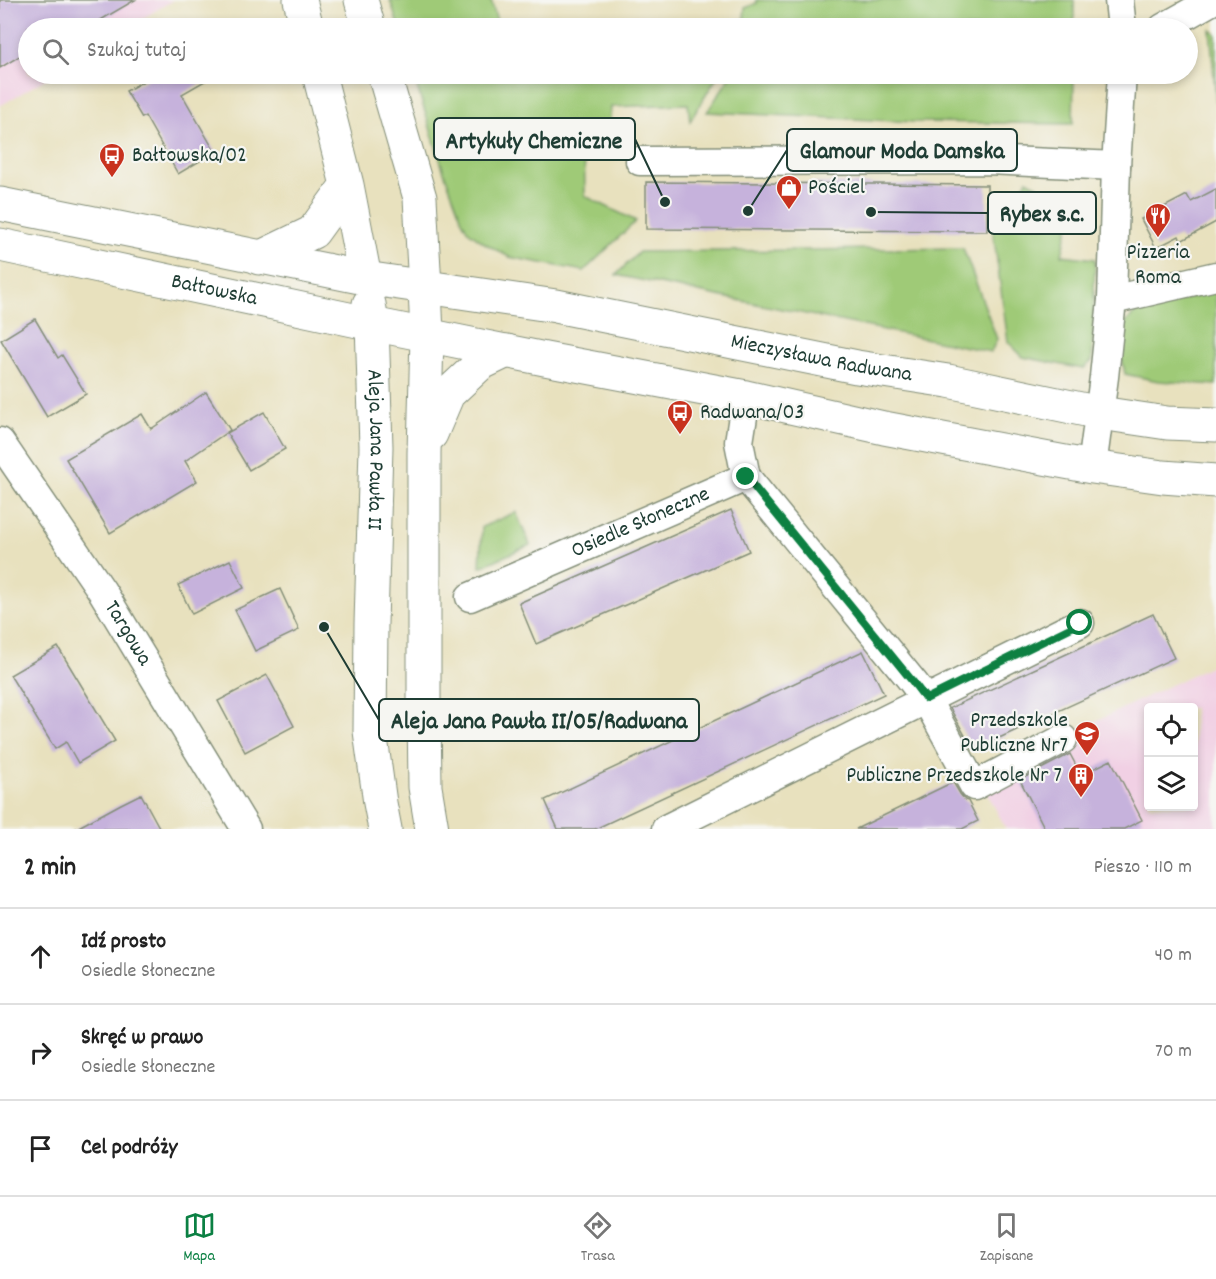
<!DOCTYPE html>
<html lang="pl">
<meta charset="utf-8">
<style>
body{margin:0;font-family:Dekko,sans-serif;background:#f6f6f6;color:#222}
.controls{position:absolute;right:18px;bottom:18px;display:grid;overflow:hidden;border-radius:6px;box-shadow:0 3px 9px #0003}
.controls button{width:54px;height:54px;display:grid;place-items:center;padding:0;border:0;border-bottom:2px solid #e0e0e0;background:#fff;color:#222;font:30px sans-serif}
.stop{position:absolute;width:18px;height:18px;margin:-14px;border:4px solid #0b8043;border-radius:50%;background:#fff}
.stop.end{background:#0b8043;border-color:#fff;box-shadow:0 2px 6px #0008}
.list{margin:0;padding:0;list-style:none}
h2{display:flex;justify-content:space-between;align-items:center;height:78px;margin:0;padding:0 24px;font-size:26px}
h2 small{font-size:20px;font-weight:400;color:#767676}
.list li{display:grid;grid-template-columns:39px 1fr auto;gap:18px;align-items:center;box-sizing:border-box;height:96px;padding:0 24px;border-top:2px solid #e0e0e0}
.list b{display:block;font-size:22px;white-space:nowrap}
.list p{margin:0;font-size:20px;white-space:nowrap;color:#767676}
.list em{font-size:20px;font-style:normal;color:#767676}
.icon{flex:none;width:33px;height:33px;fill:none;stroke:currentColor;stroke-width:2;stroke-linecap:round;stroke-linejoin:round}
.map{position:relative;flex:none;width:1216px;height:829px;overflow:hidden}
.search{position:absolute;background:#fff;box-shadow:0 3px 9px #0003;left:18px;right:18px;top:18px;height:66px;display:flex;align-items:center;gap:15px;box-sizing:border-box;padding:0 21px;border-radius:33px;color:#767676;font-size:22px}
.sheet{height:366px;background:#fff}
nav{display:flex;justify-content:space-around;align-items:center;box-sizing:border-box;height:84px;border-top:2px solid #e0e0e0;background:#fff;font-size:16px;color:#767676}
nav a{display:grid;justify-items:center;gap:3px}
nav .on{color:#0b8043}
.map>svg:first-child{display:block}
.built{fill:#f1d0e4;fill-rule:evenodd}
.green{fill:#9fca77;stroke:#5f8456;stroke-width:1.5}
.building{fill:#c6b2dc}
.lines{fill:none;stroke-linecap:round;stroke-linejoin:round}
.minor-casing{stroke:#848f79;stroke-width:31}
.tertiary-casing{stroke:#848f79;stroke-width:35}
.secondary-casing{stroke:#848f79;stroke-width:35}
.minor{stroke:#fff;stroke-width:28}
.tertiary{stroke:#fff;stroke-width:33}
.secondary{stroke:#fff;stroke-width:33}
.route{stroke:#0b8043;stroke-width:8}
.labels{text-anchor:middle;dominant-baseline:central;stroke-width:4.5;stroke-linejoin:round;paint-order:stroke}
.poi-label{font-size:22px;fill:#1f3d34;stroke:#f6f6f2;text-anchor:start}
.street-label{font-size:22px;fill:#1f3d34;stroke:#f6f6f2}
.leader{fill:none;stroke:#1f3d34;stroke-width:2}
.callout-dot{fill:#1f3d34;stroke:#f6f6f2;stroke-width:2}
.callout{fill:#f6f6f2;stroke:#1f3d34;stroke-width:2}
.callout-label{font-size:24px;text-anchor:middle;font-weight:bold;fill:#1f3d34}
</style>
<div class="map">
<svg width="1216" height="829" viewBox="0 0 1216 829">
<rect width="100%" height="100%" fill="#f6f6f2"/>
<filter id="ink" filterUnits="userSpaceOnUse"><feTurbulence type="fractalNoise" baseFrequency=".0167" numOctaves="2"/><feDisplacementMap in="SourceGraphic" scale="12" xChannelSelector="R" yChannelSelector="G"/><feConvolveMatrix kernelMatrix="1 2 1 2 8 2 1 2 1" color-interpolation-filters="sRGB"/></filter>
<filter id="wash" filterUnits="userSpaceOnUse"><feTurbulence type="fractalNoise" baseFrequency=".008" numOctaves="4" result="noise"/><feDisplacementMap in="SourceGraphic" scale="24" xChannelSelector="R" yChannelSelector="G"/><feGaussianBlur stdDeviation="1.35" result="paint"/><feColorMatrix in="noise" values="0 0 0 0 0 0 0 0 0 0 0 0 0 0 0 0 0 1.4 0 .05"/><feComposite in="paint" operator="in"/></filter>
<g filter="url(#wash)">
<rect width="100%" height="100%" fill="#e8e1be"/>
<path class="built" d="M0,0h173l-46,28h-99v46h26l-54,32z
M1216,663v166h-210l-25,-48 91,-48zM1148,708h46v98h-46z"/>
<path class="green" d="M390,0h101l8,28h-100z
M756,0h318v28h-331l2,-20 12,-5z
M1210,29l6,5v68z
M413,74h306l-29,47 -2,-17 -77,3 -2,23 -25,1 1,65 51,25 -52,50 -75,-14 -23,-13 -18,-13 -6,-11 -18,-48z
M732,74h342l-1,50 -158,-2 -208,-10z
M1027,180l46,25 -11,50 33,4 -3,102 -9,8 -60,-12 -15,-15 -15,-111z
M963,248l34,91 -6,13 -375,-77 23,-23z
M1216,291v94l-58,-4 -33,-7 -6,-31 3,-17 14,-14z
M516,512l14,33 -50,22 2,-40z"/>
<g id="blocks">
<path class="building" d="M0,0h135l-48,28h-59v23l-28,17z
M156,74h61l-35,20 33,58 -37,22 -33,-58 -3,2 -16,-27z
M646,182l341,3v46l-341,-2z
M1216,189v33l-35,19 -2,-5 -23,12 -15,-29 46,-24 4,7z
M35,319l23,39 4,-3 24,39 -39,23 -46,-77z
M206,392l24,38 -45,31 12,20 -87,52 -44,-74 76,-45 9,15z
M264,412l21,37 -36,21 -22,-37z
M731,510l18,41 -213,93 -17,-41z
M230,560l14,28 -52,26 -14,-29z
M280,589l19,41 -44,21 -20,-41z
M1153,614l21,44 -201,92 -23,-42z
M58,647l57,94 -37,22 -12,-21 -11,7 -45,-74z
M863,651l21,43 -289,135h-37l-13,-29z
M267,675l27,51 -49,26 -27,-51z
M1070,754l11,21 30,-15 31,60 -18,9h-79l-25,-49z
M953,782l7,12 5,6 3,1 10,20 -16,8h-106z
M141,794l19,35h-85l46,-25z"/>
</g>
</g>
<g filter="url(#ink)">
<use href="#blocks" fill-opacity="0" stroke="#848f79" stroke-width="1.5"/>
<g class="lines">
<defs>
<g id="minor">
<path d="M1119,0l3,28"/>
<path d="M1163,28l50,-28"/>
<path d="M640,161l348,-1 128,6"/>
<path d="M1112,300l104,-24"/>
<path d="M746,397l-7,45 7,35"/>
<path id="s1" d="M0,442l102,149 144,238"/>
<path d="M1092,467l12,-90 8,-77 4,-134 6,-92"/>
<path id="s2" d="M470,597l276,-120 167,205 13,17 48,87 89,-47"/>
<path d="M666,829l414,-206"/>
</g>
<path id="tertiary" d="M300,0l7,28
M361,0l8,28
M319,74l28,111 18,93
M384,74l36,124 5,89
M259,258l54,-26 34,-47"/>
<g id="secondary">
<path id="s3" d="M0,204l365,74 191,28 301,61 91,14 152,32 67,10 49,2"/>
<path id="s4" d="M0,245l372,79 173,35 201,38 138,31 208,39 71,10 53,4"/>
<path d="M425,287l2,49 -3,117v256l1,78 7,42"/>
<path id="s5" d="M369,304l3,20 4,123 -5,177 -1,107 10,72 5,26"/>
<path d="M431,434l17,-40 32,-30 27,-13"/>
</g>
</defs>
<use href="#minor" class="minor-casing"/>
<use href="#tertiary" class="tertiary-casing"/>
<use href="#secondary" class="secondary-casing"/>
<use href="#minor" class="minor"/>
<use href="#tertiary" class="tertiary"/>
<use href="#secondary" class="secondary"/>
</g>
</g>
<g class="lines" filter="url(#ink)">
<path class="route" d="M746,477l167,205 13,17 154,-76"/>
</g>
<defs>
<symbol id="bus-pin" viewBox="-11 -11 22 30"><path d="M0 17L-7.5 6A9.5 9.5 0 1 1 7.5 6Z" fill="#c8321e" stroke="#f6f6f2"/><path d="M-5-6H5V4H4V6H2V4H-2V6H-4V4H-5ZM-3.5-4V0h7V-4ZM-3.5 1.2v1.5H-2V1.2ZM2 1.2v1.5H3.5V1.2Z" fill="#fff"/></symbol>
<symbol id="shop-pin" viewBox="-11 -11 22 30"><path d="M0 17L-7.5 6A9.5 9.5 0 1 1 7.5 6Z" fill="#c8321e" stroke="#f6f6f2"/><path d="M-5-2.5h2.3a2.7 3.5 0 0 1 5.4 0H5L5.5 6h-11ZM-1.5-2.5h3a1.5 2.3 0 0 0-3 0Z" fill="#fff"/></symbol>
<symbol id="restaurant-pin" viewBox="-11 -11 22 30"><path d="M0 17L-7.5 6A9.5 9.5 0 1 1 7.5 6Z" fill="#c8321e" stroke="#f6f6f2"/><path d="M-5-6h1v4h1v-4h1v4h1v-4h1v5L-1.5 .5V6h-2V.5L-5-1ZM5-6V6H3V1.5H1.5Q1.5-4 5-6Z" fill="#fff"/></symbol>
<symbol id="school-pin" viewBox="-11 -11 22 30"><path d="M0 17L-7.5 6A9.5 9.5 0 1 1 7.5 6Z" fill="#c8321e" stroke="#f6f6f2"/><path d="M0-5L7-2L0 1L-7-2ZM-4 1L0 2.5L4 1V4Q0 6-4 4Z" fill="#fff"/></symbol>
<symbol id="building-pin" viewBox="-11 -11 22 30"><path d="M0 17L-7.5 6A9.5 9.5 0 1 1 7.5 6Z" fill="#c8321e" stroke="#f6f6f2"/><path d="M-4-6H4V6H1V3H-1V6H-4ZM-2.5-4.3h1.7v1.8h-1.7ZM.8-4.3h1.7v1.8H.8ZM-2.5-1h1.7V.8h-1.7ZM.8-1h1.7V.8H.8Z" fill="#fff"/></symbol>
</defs>
<g fill-rule="evenodd">
<use href="#bus-pin" x="97" y="141" width="30" height="40"/>
<use href="#shop-pin" x="774" y="173" width="30" height="40"/>
<use href="#restaurant-pin" x="1143" y="201" width="30" height="40"/>
<use href="#bus-pin" x="665" y="398" width="30" height="40"/>
<use href="#school-pin" x="1072" y="719" width="30" height="40"/>
<use href="#building-pin" x="1066" y="761" width="30" height="40"/>
</g>
<g class="labels">
<g class="poi-label">
<text x="132" y="156">Bałtowska/02</text>
<text x="808" y="188">Pościel</text>
<text x="1158" y="253" text-anchor="middle">Pizzeria<tspan x="1158" dy="25">Roma</tspan></text>
<text x="700" y="413">Radwana/03</text>
<text x="1068" y="721" text-anchor="end">Przedszkole<tspan x="1068" dy="25">Publiczne Nr7</tspan></text>
<text x="1062" y="776" text-anchor="end">Publiczne Przedszkole Nr 7</text>
</g>
<g class="street-label">
<text stroke="none"><textPath href="#s4" startOffset="219">Bałtowska</textPath></text>
<text stroke="none"><textPath href="#s3" startOffset="836">Mieczysława Radwana</textPath></text>
<text stroke="none"><textPath href="#s5" startOffset="146">Aleja Jana Pawła II</textPath></text>
<text stroke="none"><textPath href="#s2" startOffset="186">Osiedle Słoneczne</textPath></text>
<text stroke="none"><textPath href="#s1" startOffset="230">Targowa</textPath></text>
</g>
</g>
<path class="leader" d="M665 202L635 139M748 211L787 150M871 212L988 213M324 627L379 720"/>
<g class="callout-dot">
<circle cx="665" cy="202" r="6"/>
<circle cx="748" cy="211" r="6"/>
<circle cx="871" cy="212" r="6"/>
<circle cx="324" cy="627" r="6"/>
</g>
<g class="callout">
<rect x="434" y="118" width="201" height="42" rx="6"/>
<rect x="787" y="129" width="230" height="42" rx="6"/>
<rect x="988" y="192" width="108" height="42" rx="6"/>
<rect x="379" y="699" width="320" height="42" rx="6"/>
</g>
<g class="callout-label">
<text x="534" y="148">Artykuły Chemiczne</text>
<text x="902" y="158">Glamour Moda Damska</text>
<text x="1042" y="221">Rybex s.c.</text>
<text x="539" y="728">Aleja Jana Pawła II/05/Radwana</text>
</g>
</svg>
<div class="controls">
<button><svg class="icon" aria-label="locate" viewBox="0 0 24 24"><circle cx="12" cy="12" r="6"/><path d="M12 2v4M12 18v4M2 12h4M18 12h4"/></svg></button>
<button><svg class="icon" aria-label="layers" viewBox="0 0 24 24"><path d="M12 4l9 5-9 5-9-5zM3 14l9 5 9-5"/></svg></button>
</div>
<div class="stop" style="left:1080px;top:623px"></div>
<div class="stop end" style="left:746px;top:477px"></div>
<div class="search"><svg class="icon" aria-label="search" viewBox="0 0 24 24"><circle cx="10" cy="10" r="6"/><path d="M15 15l6 6"/></svg>Szukaj tutaj</div>
</div>
<section class="sheet">
<h2>2 min<small>Pieszo · 110 m</small></h2>
<ul class="list">
<li><svg class="icon" aria-label="ahead" viewBox="0 0 24 24"><path d="M12 20V5M6 11l6-6 6 6"/></svg><div><b>Idź prosto</b><p>Osiedle Słoneczne</p></div><em>40 m</em></li>
<li><svg class="icon" aria-label="right" viewBox="0 0 24 24"><path d="M7 20v-9h11M14 6l5 5-5 5"/></svg><div><b>Skręć w prawo</b><p>Osiedle Słoneczne</p></div><em>70 m</em></li>
<li><svg class="icon" aria-label="arrive" viewBox="0 0 24 24"><path d="M6 21V4h12l-3 4 3 4H6"/></svg><div><b>Cel podróży</b></div></li>
</ul>
</section>
<nav>
<a class="on"><svg class="icon" aria-label="map" viewBox="0 0 24 24"><path d="M3 6l6-2 6 2 6-2v14l-6 2-6-2-6 2zM9 4v14M15 6v14"/></svg>Mapa</a>
<a><svg class="icon" aria-label="directions" viewBox="0 0 24 24"><path d="M12 3l9 9-9 9-9-9zM9 14v-3h6M13 9l2 2-2 2"/></svg>Trasa</a>
<a><svg class="icon" aria-label="saved" viewBox="0 0 24 24"><path d="M7 4h10v16l-5-4-5 4z"/></svg>Zapisane</a>
</nav>
